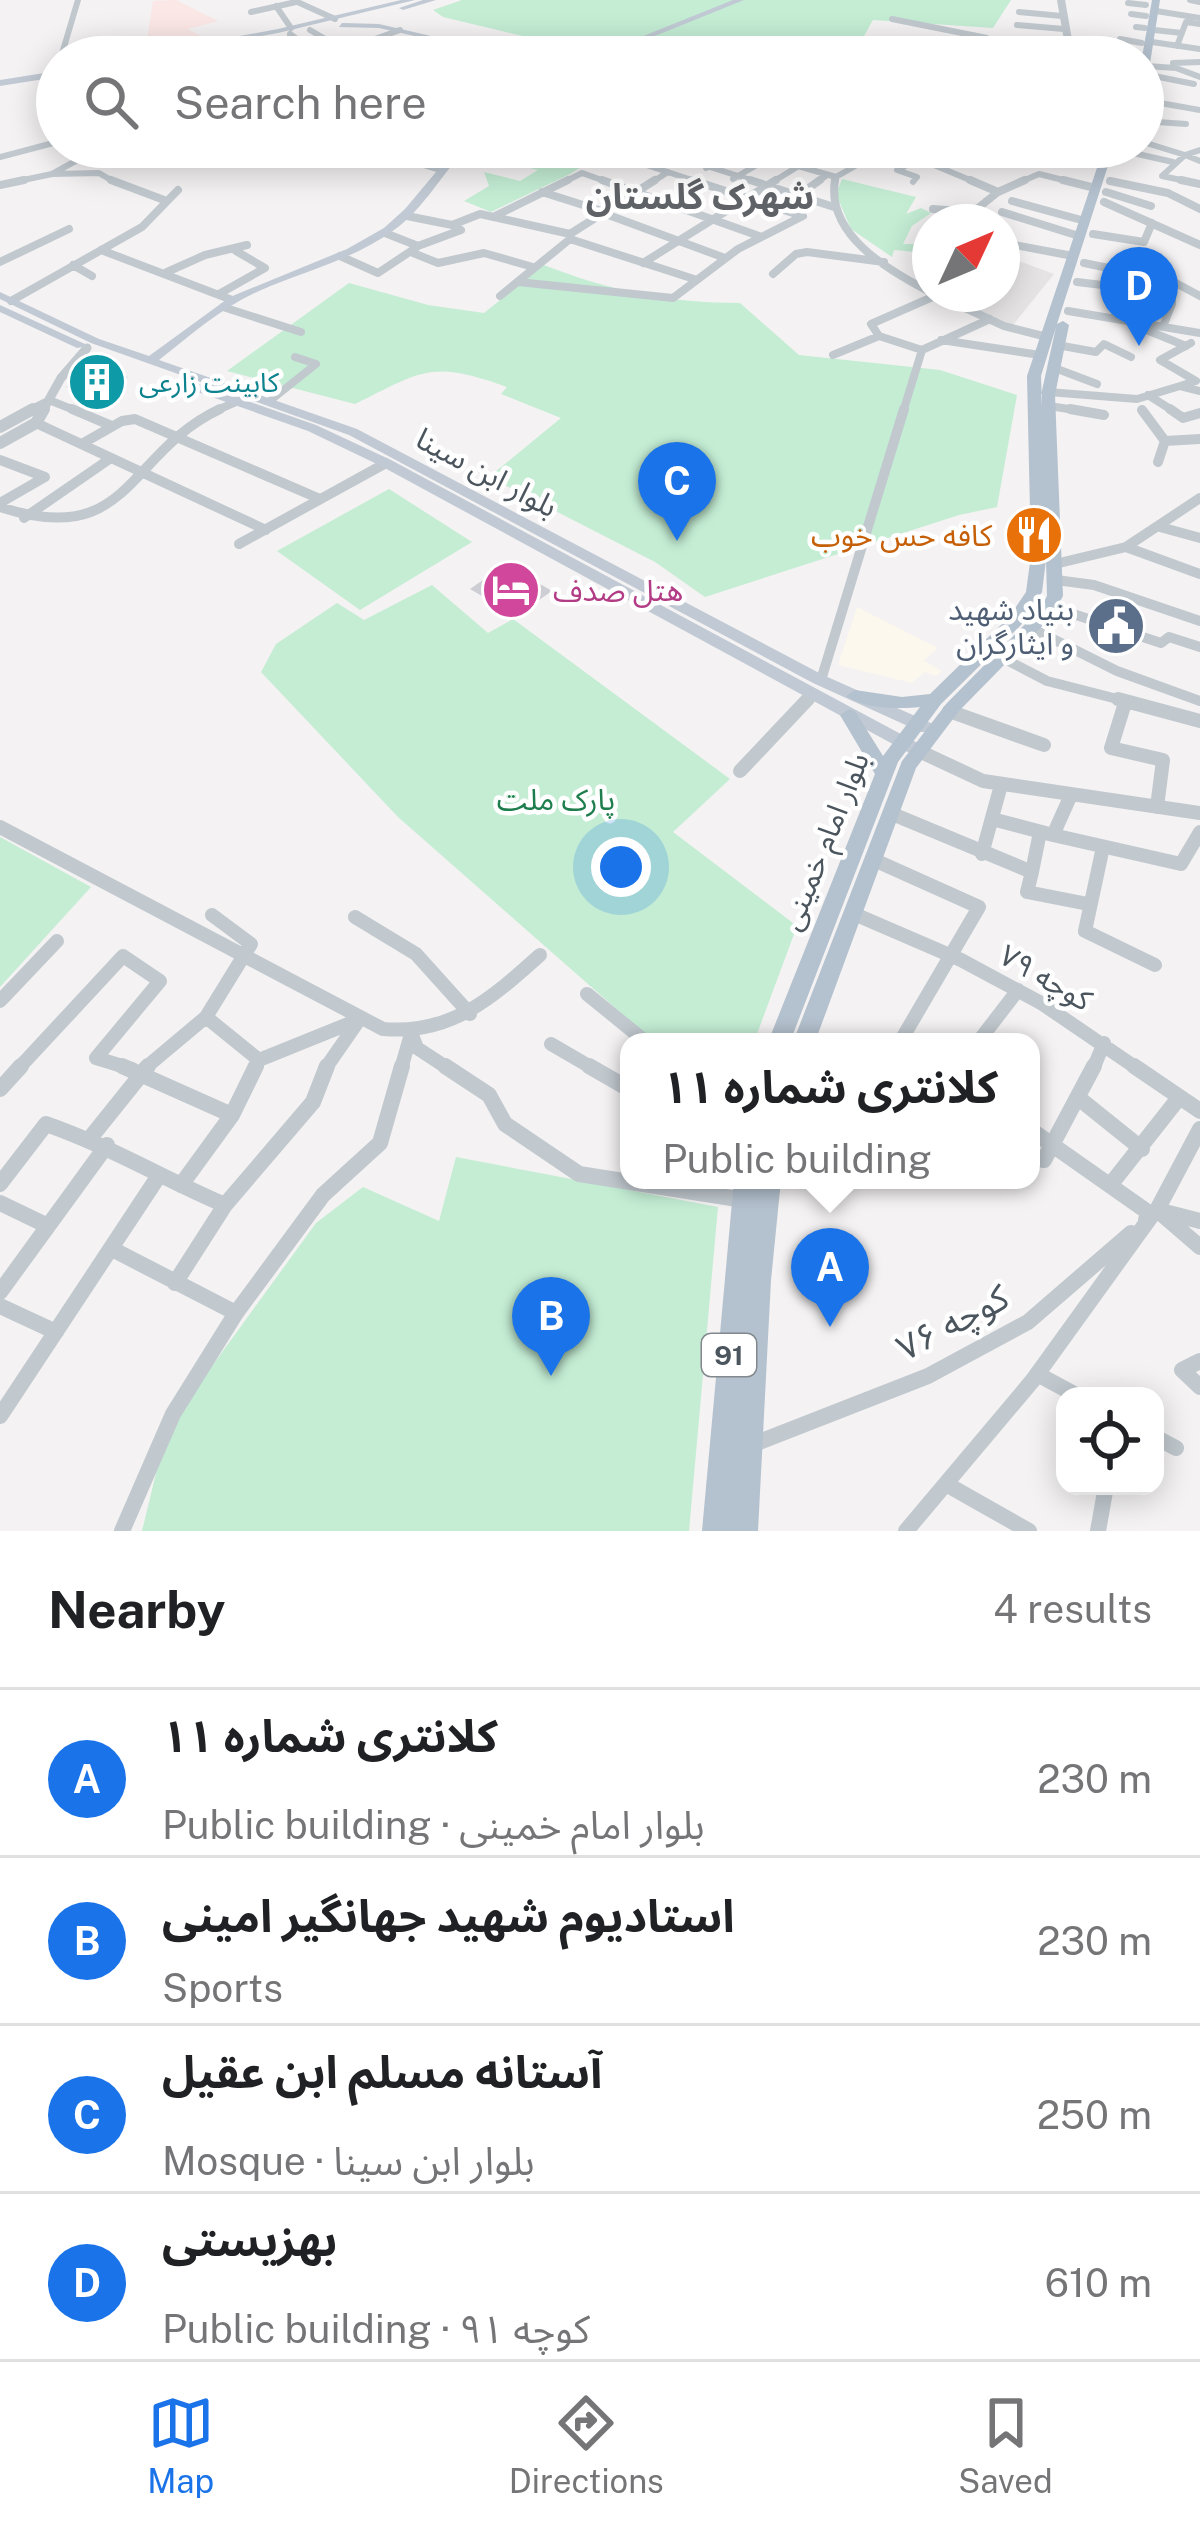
<!DOCTYPE html>
<meta charset="utf-8">
<style>
body{margin:0;font-family:"Public Sans","Noto Sans Arabic",sans-serif;background:#f2f2f2;color:#202124}
.controls{position:absolute;right:36px;bottom:36px;display:grid;overflow:hidden;border-radius:24px;box-shadow:0 6px 30px #0003}
.controls button{width:108px;height:108px;display:grid;place-items:center;padding:0;border:0;border-bottom:3px solid #e0e0e0;background:#fff;color:#202124;font:60px sans-serif}
.compass{position:absolute;left:912px;top:204px;width:108px;height:108px;border-radius:50%;background:#fff;box-shadow:0 6px 30px #0003;rotate:46deg}
.you{position:absolute;left:621px;top:867px;width:42px;height:42px;margin:-30px;border:9px solid #fff;border-radius:50%;background:#1a73e8;box-shadow:0 0 0 18px #1a73e833}
.badge{display:grid;place-items:center;width:78px;height:78px;border-radius:50%;background:#1a73e8;color:#fff;font-size:39px;font-weight:700}
.pin{position:absolute;translate:-50% -99px;filter:drop-shadow(0 3px 6px #0008)}
.pin::after{content:'';position:absolute;top:63px;width:42px;height:36px;background:inherit;clip-path:polygon(0 0,100% 0,50% 100%)}
.popup{position:absolute;left:620px;top:1033px;width:420px;height:156px;box-sizing:border-box;display:grid;place-content:center;border-radius:24px;background:#fff;filter:drop-shadow(0 3px 9px #0005);font-size:39px;white-space:nowrap;color:#757577}
.popup b{font-size:45px;color:#202124}
.popup::after{content:'';position:absolute;left:50%;top:100%;margin-left:-24px;border:24px solid transparent;border-top-color:#fff}
.list{margin:0;padding:0;list-style:none}
h2{display:flex;justify-content:space-between;align-items:center;height:156px;margin:0;padding:0 48px;font-size:51px}
h2 small{font-size:39px;font-weight:400;color:#757577}
.list li{display:grid;grid-template-columns:78px 1fr auto;gap:36px;align-items:center;box-sizing:border-box;height:168px;padding:0 48px;border-top:3px solid #e0e0e0}
.list b{display:block;font-size:45px;white-space:nowrap}
.list p{margin:0;font-size:39px;white-space:nowrap;color:#757577}
.list em{font-size:39px;font-style:normal;color:#757577}
.icon{flex:none;width:66px;height:66px;fill:none;stroke:currentColor;stroke-width:2;stroke-linecap:round;stroke-linejoin:round}
.map{position:relative;flex:none;width:1200px;height:1531px;overflow:hidden}
.search{position:absolute;background:#fff;box-shadow:0 6px 30px #0003;left:36px;right:36px;top:36px;height:132px;display:flex;align-items:center;gap:30px;box-sizing:border-box;padding:0 42px;border-radius:66px;color:#757577;font-size:45px}
.sheet{height:828px;background:#fff}
nav{display:flex;justify-content:space-around;align-items:center;box-sizing:border-box;height:168px;border-top:3px solid #e0e0e0;background:#fff;font-size:33px;color:#757577}
nav a{display:grid;justify-items:center;gap:6px}
nav .on{color:#1a73e8}
.map>svg:first-child{display:block}
.commercial{fill:#fcf8ee}
.education{fill:#e5e3e3}
.medical{fill:#fae7e6}
.green{fill:#c4edd4}
.building{fill:#ccced4}
.lines{fill:none;stroke-linecap:round;stroke-linejoin:round}
.minor-far4{stroke:#c1c9cf;stroke-width:6}
.minor-far3{stroke:#c1c9cf;stroke-width:8}
.minor-far2{stroke:#c1c9cf;stroke-width:10}
.minor-far1{stroke:#c1c9cf;stroke-width:14}
.minor{stroke:#c1c9cf;stroke-width:16}
.tertiary-far2{stroke:#c1c9cf;stroke-width:8}
.tertiary-far1{stroke:#c1c9cf;stroke-width:9}
.tertiary{stroke:#c1c9cf;stroke-width:12}
.secondary{fill:#c1cad4;fill-rule:evenodd}
.primary{fill:#b4c1ce;fill-rule:evenodd}
.labels{text-anchor:middle;dominant-baseline:central;stroke-width:9;stroke-linejoin:round;paint-order:stroke}
.far-culture-label{font-size:27px;fill:#0d838f;stroke:#fff;text-anchor:start}
.shield{fill:#fff;stroke:#81888e;stroke-width:3}
.shield-label{font-size:27px;font-weight:bold;fill:#4b555e}
.street-label{font-size:30px;fill:#4b555e;stroke:#fff}
.food-label{font-size:30px;fill:#c56008;stroke:#fff;text-anchor:end}
.hotel-label{font-size:30px;fill:#b23c85;stroke:#fff;text-anchor:start}
.service-label{font-size:30px;fill:#4e5e75;stroke:#fff;text-anchor:end}
.park-label{font-size:30px;fill:#1e7d4d;stroke:#fff}
.far-district-label{font-size:36px;font-weight:bold;fill:#5f6266;stroke:#fff}
.near-street-label{font-size:36px;fill:#4b555e;stroke:#fff}
</style>
<div class="map">
<svg width="1200" height="1531" viewBox="0 0 1200 1531">
<rect width="100%" height="100%" fill="#f4f2f2"/>
<path class="commercial" d="M857,607l81,41 -14,13 18,10 -6,5 -11,-4 -13,11 -74,-18z"/>
<path class="education" d="M1002,255l52,19 -41,51 -56,-23 7,-6 -3,-2h41z"/>
<path class="medical" d="M176,0l42,21 -30,8 16,9 -58,9 7,-46z"/>
<path class="green" d="M462,0h549l-18,28 -120,-8 -18,32 27,5h-271l-168,-40 -10,-7z
M469,147h143l-42,27 -79,38 -27,-11 25,-15 -5,-14 36,9 18,-11 -48,-12 -12,6 -22,-6z
M842,179l74,18 -10,17 15,-6 10,5 -19,13 -9,18h25l-2,9 -32,-3 -2,7 -41,-28 -15,-35z
M544,265c66,26 126,38 196,38l59,52 141,15 77,25 -20,112 -38,8 -254,82 -50,-35 -166,-85 72,-59 -60,-24 6,-7c-76,-27 -83,-17 -152,17l-128,-33 122,-88 79,22 56,8z
M389,489l83,53 -112,68 -83,-59z
M432,585l56,48 25,-14 217,160 -57,53 124,94 -43,116h-100l-256,-225 -137,-145 15,-28 61,-41 27,17z
M0,837l91,50 -91,100z
M456,1157l262,50 -29,324h-547l25,-103 149,-205 47,-36 76,34z"/>
<path class="building" d="M93,366l35,11 -24,19 -38,-9z
M506,564l46,27 -36,25 -46,-27z"/>
<g class="lines">
<path class="minor-far4" d="M293,0l42,19
M1190,0l10,2
M1128,3l18,2
M276,6l15,22
M1156,11l44,7
M251,12l45,-10
M1019,12l43,4
M1131,14l15,2
M892,19l95,19 -6,4 69,15
M1017,25l47,4
M1136,27l9,1
M310,30l34,20
M1154,30l28,3
M290,34l12,9
M382,37l68,17
M1120,39l22,4
M1152,42l48,7
M1177,46l9,-24 14,2
M209,49l8,8
M462,51l6,6
M194,52l7,5
M1115,53l24,3
M61,57l17,-57
M325,57l75,-27
M1173,63l27,-1
M1146,66l30,2 24,9
M1144,74l50,10
M1143,100l57,10
M1143,121l43,3
M1143,142l42,13 15,-5
M363,147l77,23
M648,147l112,36
M698,147l29,10
M739,149l97,28
M1120,150l53,12
M610,153l91,30
M0,157l57,-15
M142,157l2,-10
M922,160l55,23
M706,168l36,-21
M52,174l47,-1 17,10
M733,179l35,-21
M1110,181l10,2
M913,182l4,-5 -20,-7 45,-23
M9,183l43,-9 49,-27
M562,183l20,-10 28,10
M651,183l17,-11
M771,183l26,-16
M816,183l11,-8
M835,183l1,-6 52,-30
M1018,183l21,-9 36,9
M1195,183l-33,-7 23,-21 15,6"/>
<path class="minor-far3" d="M111,180l53,20
M602,180l157,56
M692,180l110,36
M750,180l84,27
M835,180c-9,55 53,90 95,112
M970,180l28,12 27,-12
M1063,180l32,8
M1181,180l19,4
M1110,181l58,12 32,16
M0,185l24,-5
M542,192l63,20
M1106,192l45,14
M796,197l24,-17
M1012,201l73,20
M1104,202l96,43
M933,209l40,3 25,-20
M1002,212l77,24
M603,213l122,45
M407,216l45,9 28,-11 90,20
M495,216l73,-36
M385,233l33,13 43,-16 -7,-4
M1093,234l51,8 8,-19
M570,239l124,40
M1004,243l69,13
M101,250l131,50
M413,253l25,10 46,-10 49,14
M340,256l38,17 39,-26
M0,262l69,-33
M643,263l133,-83
M1084,263l88,18 28,15
M73,265l19,11
M167,272l38,-17 42,-10
M773,274l23,-20 11,-2 77,10
M518,282l155,16 65,-49 65,-33
M1077,282l59,7
M219,294l46,-26 -29,-17
M935,294l69,32 43,11
M500,296l70,-57v-5l85,-54
M11,301l131,-74 36,-37
M223,307l78,25
M1068,311l132,22
M1164,324l8,-20v-23
M1139,327l47,19
M879,336l-8,-12 66,-29
M941,340l99,15
M1191,343l-31,17 36,21 -16,5 20,5
M1057,345l39,7 8,-8 27,13
M833,355l46,-19 43,14 68,-31
M1052,367l45,17
M1048,392l89,7 43,-13
M1148,395l27,17
M49,400l30,12
M271,400l45,-36 -21,-7
M1049,406l39,6
M213,412l25,-11
M903,412l19,-62"/>
<path class="minor-far2" d="M72,409l40,17
M1070,409l34,6
M1170,409l13,9 17,-5
M1142,410l23,31 35,-2
M36,423l230,107
M85,442l37,-21 13,-2 185,80
M0,460l45,17 -45,26
M1158,462l7,-21
M0,507c131,43 126,-54 220,-98
M24,518l87,-60
M1160,527l40,11
M239,544l147,-81
M1126,547l74,27
M1055,564l71,-17 74,-49
M1056,580l38,5 106,36
M1049,606l112,37 8,-6 31,10
M1031,628l86,43 83,30
M1003,658l44,23 82,21
M821,680l83,-271
M805,702l7,-7"/>
<path class="minor-far1" d="M1118,699l82,22
M1125,703l-14,45 52,12 -6,47
M949,711l95,34
M919,751l64,30 217,32
M740,771l68,-72
M890,813l142,59 8,-40
M992,819l61,16 18,-40
M0,827l383,202c68,6 109,-31 157,-74
M1053,835l128,29 19,-32
M1103,847l-18,84 70,34
M982,854l19,-69
M872,859l107,48 -79,135
M1032,872l-5,20 61,12
M852,913l109,47 80,43 97,66
M355,917l61,37 54,60
M587,994l59,48
M0,1001l57,-60
M206,1017l53,43
M412,1035l5,13 32,21
M978,1042l40,-52
M551,1044l43,25
M18,1069l105,-113 37,25 -64,77 36,11
M144,1069l62,-52 45,-73 -39,-29
M255,1069l4,-9 99,-40
M325,1069l34,-49
M401,1069l10,-35
M1093,1069l11,-26"/>
<path class="minor" d="M122,1066l110,49
M445,1066l44,29 16,29 74,50 165,26
M589,1066l40,23
M1134,1066l66,45
M0,1089l21,-23
M1081,1100l61,49
M1200,1129l-43,81 43,37
M91,1137l57,-71
M1031,1158l13,2 50,-94
M0,1184l46,-60c63,22 118,55 179,81
M1111,1184l67,-85
M181,1185l51,-70 24,-49
M0,1203l48,23
M1146,1220l11,-10 43,11
M112,1249l124,64
M175,1283l50,-78 88,-103 14,-36
M0,1292l107,-147
M0,1306l56,26
M1200,1361l-18,9 18,17
M1037,1374l41,22
M0,1416l158,-239
M1155,1437l21,11
M749,1446l179,-70 100,-54 103,-89
M946,1484l83,47
M122,1531l51,-117 63,-101 87,-118 57,-52 22,-77
M906,1531l127,-151 119,-165 -121,-85
M1098,1531l8,-45"/>
<path class="tertiary-far2" d="M1061,0l10,57"/>
<path class="tertiary-far1" d="M27,412l18,-9
M42,412l19,-34 26,-30"/>
<path class="tertiary" d="M0,427l33,-18
M0,443l36,-20 8,-14"/>
<path class="secondary" d="M401,0h14l-137,33 -135,24h-18l153,-28z
M423,0h13l-33,10 -4,-2z
M733,0h11l-141,57h-12z
M342,23l37,1 143,33h-15l-128,-29 -40,-1z
M57,71v6l-57,9v-6z
M457,147h11c-26,26 -44,62 -74,83 -41,30 -90,41 -135,61 -38,17 -68,44 -100,69l198,69 466,246 110,49 2,4 -2,4h-12l-108,-49 -464,-248 -258,-92 -91,-44v-7l99,47 50,17 81,-59 117,-48 37,-21 21,-19z
M1012,147h22l86,16 -5,3z
M0,305l85,39 2,2 -10,2 -77,-36z
M196,383l120,42 75,35 534,287 2,4 -8,6 -6,-2 -532,-289 -73,-35 -116,-41v-6z"/>
<path class="primary" d="M1152,0h8l-12,76 -5,3 -1,-22z
M1104,147h10l-57,177 6,-3 6,4 -14,70 8,201 -11,20 -93,95 -43,57 -101,274h-22l109,-281 45,-58 93,-94 7,-13 -1,-36 -4,32 -21,33 -80,79 -43,58 -108,280h-22l107,-268 -35,-59 9,-6 6,2 28,45 37,-49c-22,2 -56,2 -74,-11l9,-6 47,7 28,-3 79,-77 17,-25 5,-37 -4,-179zM1056,327l-15,68 1,11 -1,-30z
M734,1180h47l-10,100 -13,251h-28l3,-39 -3,39h-28z"/>
</g>
<defs>
<symbol id="building-disc" viewBox="-11 -11 22 22"><circle r="9.5" fill="#0f9aa8" stroke="#fff"/><path d="M-4-6H4V6H1V3H-1V6H-4ZM-2.5-4.3h1.7v1.8h-1.7ZM.8-4.3h1.7v1.8H.8ZM-2.5-1h1.7V.8h-1.7ZM.8-1h1.7V.8H.8Z" fill="#fff"/></symbol>
<symbol id="restaurant-disc" viewBox="-11 -11 22 22"><circle r="9.5" fill="#e8710a" stroke="#fff"/><path d="M-5-6h1v4h1v-4h1v4h1v-4h1v5L-1.5 .5V6h-2V.5L-5-1ZM5-6V6H3V1.5H1.5Q1.5-4 5-6Z" fill="#fff"/></symbol>
<symbol id="hotel-disc" viewBox="-11 -11 22 22"><circle r="9.5" fill="#d1479c" stroke="#fff"/><path d="M-6-4.5h1.5V1H6V5H4.5V3h-9V5H-6ZM-4 0a1.8 1.8 0 1 1 3.6 0ZM.5 0V-2.5h3Q6-2.5 6 0Z" fill="#fff"/></symbol>
<symbol id="civic-disc" viewBox="-11 -11 22 22"><circle r="9.5" fill="#5c6f8a" stroke="#fff"/><path d="M-.6-6.5H3V-4.5H.6V-3L4-1V1h2V6H-6V1h2V-1L-.6-3ZM-1.2 2.5V6h2.4V2.5Z" fill="#fff"/></symbol>
</defs>
<g fill-rule="evenodd">
<use href="#building-disc" x="64" y="349" width="66" height="66"/>
<use href="#restaurant-disc" x="1001" y="502" width="66" height="66"/>
<use href="#hotel-disc" x="478" y="557" width="66" height="66"/>
<use href="#civic-disc" x="1083" y="593" width="66" height="66"/>
</g>
<g class="labels">
<g class="far-culture-label">
<text x="139" y="382">کابینت زارعی</text>
</g>
<rect class="shield" x="702" y="1334" width="54" height="42" rx="9"/>
<g class="shield-label">
<text x="729" y="1355">91</text>
</g>
<g class="street-label">
<text transform="translate(487 472) rotate(28)">بلوار ابن سینا</text>
<text transform="translate(824 841) rotate(-68)">بلوار امام خمینی</text>
<text transform="translate(1046 977) rotate(30)">کوچه ۷۹</text>
</g>
<g class="food-label">
<text x="992" y="535">کافه حس خوب</text>
</g>
<g class="hotel-label">
<text x="553" y="590">هتل صدف</text>
</g>
<g class="service-label">
<text x="1074" y="609">بنیاد شهید<tspan x="1074" dy="34">و ایثارگران</tspan></text>
</g>
<g class="park-label">
<text x="556" y="799">پارک ملت</text>
</g>
<g class="far-district-label">
<text x="700" y="196">شهرک گلستان</text>
</g>
<g class="near-street-label">
<text transform="translate(952 1322) rotate(-28)">کوچه ۷۶</text>
</g>
</g>
</svg>
<div class="controls">
<button><svg class="icon" aria-label="locate" viewBox="0 0 24 24"><circle cx="12" cy="12" r="6"/><path d="M12 2v4M12 18v4M2 12h4M18 12h4"/></svg></button>
</div>
<svg class="compass" viewBox="-18 -18 36 36"><path d="M0-13l5 13h-10z" fill="#e53935"/><path d="M0 13l5-13h-10z" fill="#757577"/></svg>
<div class="you"></div>
<div class="pin badge" style="left:830px;top:1327px">A</div>
<div class="popup"><b>کلانتری شماره ۱۱</b>Public building</div>
<div class="pin badge" style="left:551px;top:1376px">B</div>
<div class="pin badge" style="left:677px;top:541px">C</div>
<div class="pin badge" style="left:1139px;top:346px">D</div>
<div class="search"><svg class="icon" aria-label="search" viewBox="0 0 24 24"><circle cx="10" cy="10" r="6"/><path d="M15 15l6 6"/></svg>Search here</div>
</div>
<section class="sheet">
<h2>Nearby<small>4 results</small></h2>
<ul class="list">
<li><span class="badge">A</span><div><b>کلانتری شماره ۱۱</b><p>Public building · بلوار امام خمینی</p></div><em>230 m</em></li>
<li><span class="badge">B</span><div><b>استادیوم شهید جهانگیر امینی</b><p>Sports</p></div><em>230 m</em></li>
<li><span class="badge">C</span><div><b>آستانه مسلم ابن عقیل</b><p>Mosque · بلوار ابن سینا</p></div><em>250 m</em></li>
<li><span class="badge">D</span><div><b>بهزیستی</b><p>Public building · کوچه ۹۱</p></div><em>610 m</em></li>
</ul>
</section>
<nav>
<a class="on"><svg class="icon" aria-label="map" viewBox="0 0 24 24"><path d="M3 6l6-2 6 2 6-2v14l-6 2-6-2-6 2zM9 4v14M15 6v14"/></svg>Map</a>
<a><svg class="icon" aria-label="directions" viewBox="0 0 24 24"><path d="M12 3l9 9-9 9-9-9zM9 14v-3h6M13 9l2 2-2 2"/></svg>Directions</a>
<a><svg class="icon" aria-label="saved" viewBox="0 0 24 24"><path d="M7 4h10v16l-5-4-5 4z"/></svg>Saved</a>
</nav>
